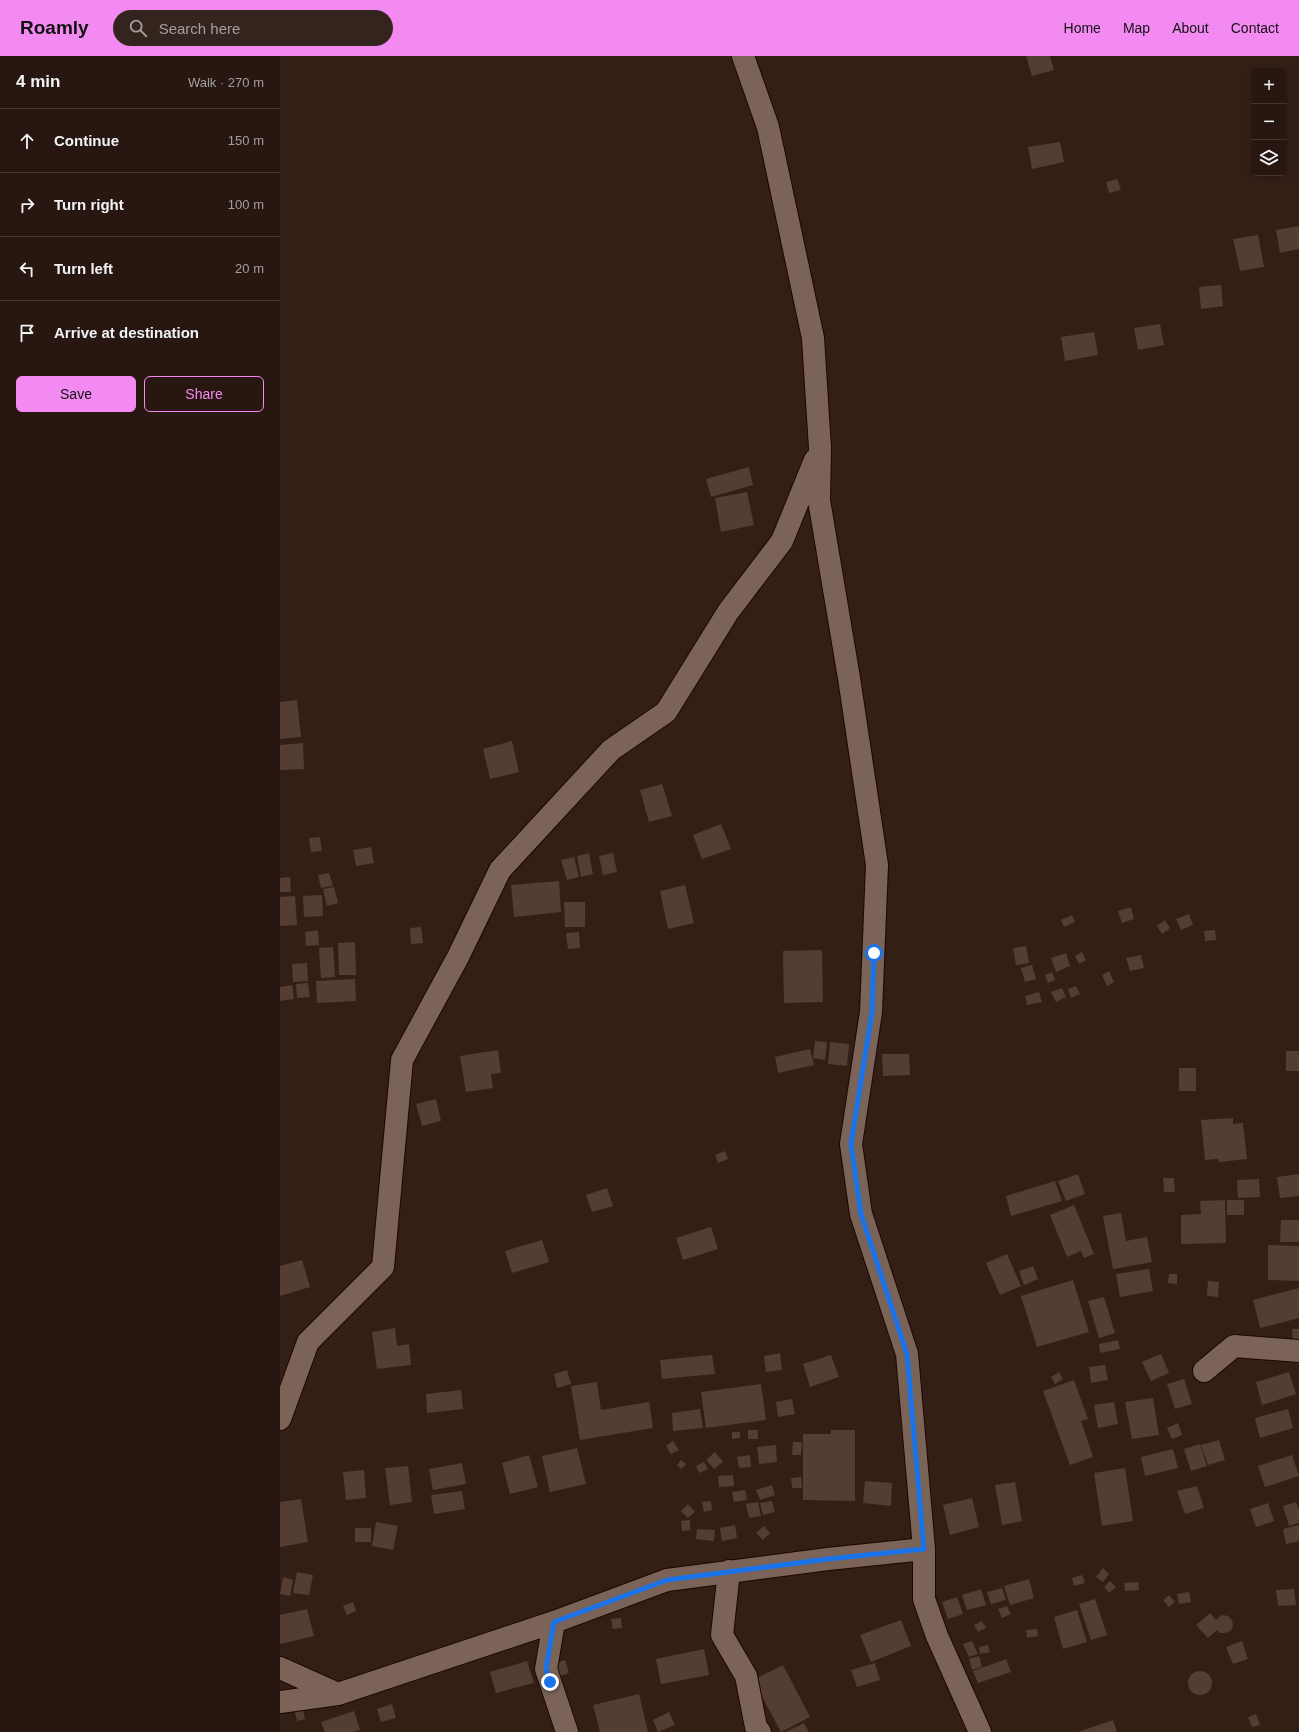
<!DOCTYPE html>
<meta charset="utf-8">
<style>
body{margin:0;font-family:Arial,sans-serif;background:#33241e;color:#f1f3f6}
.controls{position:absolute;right:12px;top:12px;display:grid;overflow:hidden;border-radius:6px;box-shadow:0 2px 10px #0003}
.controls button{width:36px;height:36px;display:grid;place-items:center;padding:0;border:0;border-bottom:1px solid #433630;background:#271710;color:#f1f3f6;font:20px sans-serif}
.stop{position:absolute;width:12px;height:12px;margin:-9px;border:3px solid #1a73e8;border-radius:50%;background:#fff}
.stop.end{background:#1a73e8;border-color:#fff;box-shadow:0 1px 4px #0008}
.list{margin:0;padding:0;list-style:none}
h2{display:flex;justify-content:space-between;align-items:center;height:52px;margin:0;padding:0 16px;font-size:17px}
h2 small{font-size:13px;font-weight:400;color:#a49f9f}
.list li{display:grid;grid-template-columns:26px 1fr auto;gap:12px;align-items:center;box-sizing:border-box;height:64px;padding:0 16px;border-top:1px solid #433630}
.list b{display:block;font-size:15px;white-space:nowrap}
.list em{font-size:13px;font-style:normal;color:#a49f9f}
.actions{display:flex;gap:8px;padding:12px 16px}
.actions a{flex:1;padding:9px 0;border:1px solid #f38af2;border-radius:6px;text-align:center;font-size:14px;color:#f38af2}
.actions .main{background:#f38af2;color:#111}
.icon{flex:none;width:22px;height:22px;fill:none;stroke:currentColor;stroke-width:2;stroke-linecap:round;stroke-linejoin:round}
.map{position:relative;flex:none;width:1019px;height:1676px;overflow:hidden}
header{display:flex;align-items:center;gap:24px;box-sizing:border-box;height:56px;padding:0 20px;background:#f38af2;color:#111}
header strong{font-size:19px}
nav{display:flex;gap:22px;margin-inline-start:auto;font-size:14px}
.search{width:280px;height:36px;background:#33241e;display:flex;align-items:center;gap:10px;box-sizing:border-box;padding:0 14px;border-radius:22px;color:#a49f9f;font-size:15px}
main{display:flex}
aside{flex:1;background:#271710}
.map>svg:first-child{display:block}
.building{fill:#543d33}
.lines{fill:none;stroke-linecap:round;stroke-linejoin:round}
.street-casing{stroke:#1a0802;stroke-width:24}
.street{stroke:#7b6358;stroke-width:22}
.route{stroke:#1a73e8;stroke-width:5}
</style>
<header>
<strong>Roamly</strong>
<div class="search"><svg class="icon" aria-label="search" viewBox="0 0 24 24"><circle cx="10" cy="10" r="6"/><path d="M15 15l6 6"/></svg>Search here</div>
<nav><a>Home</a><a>Map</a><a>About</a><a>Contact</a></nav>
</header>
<main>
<aside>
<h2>4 min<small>Walk · 270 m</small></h2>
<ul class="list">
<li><svg class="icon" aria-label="ahead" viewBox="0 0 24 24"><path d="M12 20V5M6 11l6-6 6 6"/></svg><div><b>Continue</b></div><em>150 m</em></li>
<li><svg class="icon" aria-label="right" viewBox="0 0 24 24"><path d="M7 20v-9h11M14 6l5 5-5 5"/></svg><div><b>Turn right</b></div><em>100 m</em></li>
<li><svg class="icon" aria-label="left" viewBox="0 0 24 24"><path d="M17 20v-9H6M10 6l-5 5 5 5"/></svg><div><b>Turn left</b></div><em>20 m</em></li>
<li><svg class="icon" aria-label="arrive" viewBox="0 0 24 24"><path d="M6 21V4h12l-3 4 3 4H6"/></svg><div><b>Arrive at destination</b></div></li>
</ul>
<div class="actions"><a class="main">Save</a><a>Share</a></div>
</aside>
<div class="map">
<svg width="1019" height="1676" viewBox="0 0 1019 1676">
<rect width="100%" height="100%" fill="#341f16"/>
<path class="building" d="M746,0h24l4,14 -22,6z
M780,86l4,20 -32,7 -4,-22z
M837,123l4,11 -12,3 -3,-11z
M1019,170v23l-19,4 -4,-23z
M978,179l6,32 -24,4 -7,-32z
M941,229l2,21 -22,3 -2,-22z
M880,268l4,21 -26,5 -4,-22z
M814,276l4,23 -33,6 -4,-24z
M469,411l4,18 -42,12 -5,-18z
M467,436l7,33 -33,7 -6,-34z
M17,644l4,37 -21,2v-37z
M232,685l7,31 -29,7 -7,-30z
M23,687l1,26 -24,1v-25z
M382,728l10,32 -23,6 -9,-32z
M441,768l10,25 -29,10 -9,-24z
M40,781l2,14 -11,1 -2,-14z
M91,791l3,16 -18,3 -3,-16z
M309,797l4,21 -12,3 -4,-21z
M333,797l4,19 -14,3 -4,-19z
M294,801l5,20 -12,3 -6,-20z
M49,817l4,13 -12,2 -3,-13z
M10,821l1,15h-11v-14z
M279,825l2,31 -47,5 -3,-32z
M405,829l9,38 -26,6 -8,-38z
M54,831l4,16 -11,3 -4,-17z
M42,839l1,21 -19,1 -1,-21z
M15,840l2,29 -17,1v-29z
M284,846h21v25h-20z
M851,851l3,12 -12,4 -4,-12z
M909,858l4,11 -12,5 -5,-11z
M792,859l3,7 -11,5 -3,-7z
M885,864l5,8 -8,6 -5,-8z
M141,871l2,16 -12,1 -1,-16z
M38,874l1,15 -13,1 -1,-14z
M935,874l1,10 -11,1 -1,-10z
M299,876l1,16 -12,1 -2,-16z
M75,886l1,33h-17l-1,-32z
M746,890l3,17 -13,2 -3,-17z
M53,891l2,30 -14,1 -2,-30z
M542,894l1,52 -39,1 -1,-52z
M802,896l4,8 -7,4 -4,-8z
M786,897l4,13 -14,6 -5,-14z
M861,899l3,13 -14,3 -4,-13z
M27,907l1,18 -15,1 -1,-18z
M752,909l4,14 -11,3 -4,-14z
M829,915l5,11 -7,4 -5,-11z
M772,916l3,8 -7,3 -3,-8z
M75,923l1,22 -39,2 -1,-22z
M28,927l2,14 -13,1 -1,-14z
M12,929l2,14 -14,2v-14z
M796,930l4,8 -9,4 -3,-9z
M782,932l4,9 -10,5 -5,-10z
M759,936l3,10 -15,3 -2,-9z
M535,985l12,1 -2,18 -12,-2z
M550,986l19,2 -2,22 -19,-2z
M530,993l4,16 -36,8 -3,-16z
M218,994l3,23 -10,1 2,14 -27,4 -6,-36z
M1006,995h13v20h-13z
M602,998h27l1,21 -27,1z
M899,1012h17v23h-17z
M156,1043l5,22 -19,5 -6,-22z
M953,1062v6l10,-1 4,36 -28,3 -1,-3 -13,1 -4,-40z
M445,1095l3,8 -10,4 -3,-8z
M798,1118l7,20 -19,7 -8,-20z
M1019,1118v22l-19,2 -3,-21z
M883,1122h11l1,14h-11z
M979,1123l1,18 -22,1 -1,-18z
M775,1125l7,20 -51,15 -5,-20z
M327,1132l6,18 -21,6 -6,-17z
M945,1144l1,43 -45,1v-29l20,-1 -1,-13z
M947,1144h17v15h-17z
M794,1149l20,49 -10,4 -3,-7 -14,6 -17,-42z
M841,1157l5,28 21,-4 5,25 -39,7 -10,-53z
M1001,1164h18v22h-19z
M431,1171l7,22 -35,11 -7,-22z
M262,1184l7,22 -37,11 -7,-22z
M988,1189l31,1v35l-31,-1z
M727,1198l14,32 -21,9 -14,-32z
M22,1204l8,27 -30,9v-30z
M753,1210l5,13 -14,6 -5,-14z
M869,1213l4,22 -33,6 -4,-23z
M889,1218h8v10l-9,-1z
M793,1224l16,52 -52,15 -16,-51z
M928,1225l11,1 -1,15 -11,-1z
M1019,1232v30l-39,10 -7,-28z
M824,1241l11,36 -16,5 -11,-37z
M115,1272l2,18 12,-2 2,21 -34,4 -5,-37z
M1012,1273h7v18h-6z
M838,1284l2,9 -20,4 -1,-9z
M500,1297l2,17 -16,2 -2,-16z
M881,1298l8,19 -18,8 -9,-19z
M432,1299l3,19 -53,5 -2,-19z
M551,1299l8,22 -29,10 -7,-23z
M825,1309l3,15 -17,3 -2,-16z
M287,1314l4,14 -14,4 -3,-14z
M779,1316l4,7 -8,5 -4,-7z
M1009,1316l7,22 -34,11 -6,-23z
M904,1323l8,25 -17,5 -8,-25z
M794,1324l14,39 -7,2 12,36 -23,8 -27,-74z
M317,1326l4,28 48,-8 4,26 -73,12 -9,-54z
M481,1328l5,36 -60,8 -5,-36z
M181,1334l2,19 -36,4 -1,-19z
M873,1342l6,37 -27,4 -7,-37z
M512,1343l3,15 -17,3 -2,-15z
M834,1346l4,22 -20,4 -4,-23z
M420,1353l3,19 -30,3 -1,-18z
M1008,1353l5,19 -33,10 -5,-20z
M898,1367l4,12 -10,4 -5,-11z
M468,1374h10v9h-10z
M551,1374h24v71l-52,-1v-66h28z
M452,1376h8v6l-8,1z
M939,1384l6,20 -17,5 -7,-20z
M393,1385l6,9 -8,4 -5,-8z
M513,1386h9l-1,13h-9z
M920,1388l7,22 -16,5 -7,-22z
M496,1389l1,17 -18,2 -2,-17z
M297,1392l9,36 -36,8 -8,-36z
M893,1393l5,19 -33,8 -4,-19z
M435,1396l8,10 -9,7 -8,-9z
M249,1399l9,32 -28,7 -8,-31z
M470,1399l1,12 -12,1 -2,-11z
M1012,1399l7,21 -34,11 -7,-21z
M401,1404l5,4 -5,5 -4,-4z
M424,1406l4,7 -9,4 -3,-7z
M182,1407l4,21 -33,6 -4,-21z
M128,1410l4,36 -22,3 -5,-37z
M845,1412l8,53 -31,5 -8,-53z
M84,1414l2,28 -20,2 -3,-28z
M453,1419l1,11 -15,1 -1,-11z
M521,1421l1,11h-10l-1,-10z
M585,1425l27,2 -1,23 -28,-3z
M735,1426l7,39 -20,4 -7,-40z
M492,1429l3,10 -15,5 -4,-10z
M917,1430l7,22 -19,6 -8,-23z
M465,1434l2,10 -13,2 -2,-10z
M182,1435l3,18 -31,5 -3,-19z
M692,1442l7,29 -29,8 -7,-30z
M21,1443l7,43 -28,5v-45z
M431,1445l1,9 -8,2 -2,-10z
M492,1445l3,11 -12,3 -3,-12z
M478,1446l3,14 -12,2 -3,-14z
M1016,1446l3,8v13l-10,3 -6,-20z
M988,1447l6,18 -18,6 -6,-18z
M408,1448l7,8 -7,6 -7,-7z
M410,1464v10l-8,1 -1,-10z
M96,1466l22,4 -5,24 -21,-4z
M455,1469l2,13 -15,3 -2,-13z
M1019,1469v16l-13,3 -3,-15z
M484,1470l6,7 -7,7 -7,-7z
M75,1472h16v14h-16z
M417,1473l18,1 -1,11 -18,-2z
M823,1512l6,6 -6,8 -7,-5z
M17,1516l16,3 -4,20 -16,-2z
M802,1519l3,8 -11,3 -2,-8z
M3,1521l10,3 -3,16 -10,-2z
M749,1523l5,19 -24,7 -6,-19z
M830,1525l6,6 -7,6 -5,-6z
M858,1526l1,8 -14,1 -1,-8z
M722,1532l4,12 -15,4 -4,-12z
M701,1533l5,16 -19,5 -5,-15z
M1014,1533l2,16 -18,1 -2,-16z
M909,1536l2,10 -12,2 -2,-10z
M889,1539l6,7 -6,5 -6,-7z
M677,1541l6,17 -15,5 -6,-17z
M815,1543l12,36 -16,5 -12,-36z
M73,1546l3,9 -9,4 -4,-9z
M727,1550l4,8 -9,4 -4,-9z
M27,1553l7,27 -34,8v-29z
M797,1554l10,32 -24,7 -9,-32z
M930,1557l6,7 6,-5 6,1 4,4 1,5 -2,6 -6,2h-5l-3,-3 -9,8 -12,-13z
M341,1562l1,10 -9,1 -2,-10z
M621,1564l10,26 -40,16 -11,-27z
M702,1565l4,7 -8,4 -4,-7z
M757,1573l1,7 -11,2 -1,-8z
M692,1585l6,13 -9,3 -6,-13z
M962,1585l6,18 -15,5 -7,-17z
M708,1589l2,7 -10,2 -1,-7z
M424,1593l5,26 -48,9 -5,-25z
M699,1600l3,11 -10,3 -3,-11z
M726,1603l5,13 -33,11 -5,-12z
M285,1604l4,13 -15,5 -5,-13z
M247,1605l7,22 -38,10 -6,-21z
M595,1607l5,17 -23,7 -6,-17z
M503,1609l27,52 -29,15 -28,-52z
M908 1627a12 12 0 1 1 24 0a12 12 0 1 1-24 0Z
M359,1638l9,38h-48l-7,-27z
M112,1648l4,14 -15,4 -4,-13z
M23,1654l2,9 -8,2 -2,-9z
M74,1655l6,19 -7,2h-28l-4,-10z
M389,1656l6,13 -17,7 -5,-12z
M976,1658l4,11 -8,2 -4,-10z
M833,1664l4,12h-39z
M524,1667l5,9h-23z"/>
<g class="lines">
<defs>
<path id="street" d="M463,0l25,71 45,211 7,110 -1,52 30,178 28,187 -6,147 -20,132 10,70 46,140 17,195v50l13,37 43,96
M924,1315l30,-25 65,5
M0,1363l28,-77 75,-75 19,-207 56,-103 42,-87 111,-120 55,-38 62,-100 54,-71 33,-81
M449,1515l-7,64 24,41 10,51 4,5
M274,1566l-8,47 21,63
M0,1612l58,26
M0,1646l58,-8 216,-72 113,-42 161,-21 96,-10"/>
</defs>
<use href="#street" class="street-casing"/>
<use href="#street" class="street"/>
</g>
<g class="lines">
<path class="route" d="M270,1626l-4,-13 8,-47 113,-42 161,-21 96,-10 -17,-195 -46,-140 -10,-70 21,-132 2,-59"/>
</g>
</svg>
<div class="controls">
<button>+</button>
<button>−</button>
<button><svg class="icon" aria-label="layers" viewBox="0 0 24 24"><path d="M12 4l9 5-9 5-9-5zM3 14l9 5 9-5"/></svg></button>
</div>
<div class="stop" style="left:594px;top:897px"></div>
<div class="stop end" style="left:270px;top:1626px"></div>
</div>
</main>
